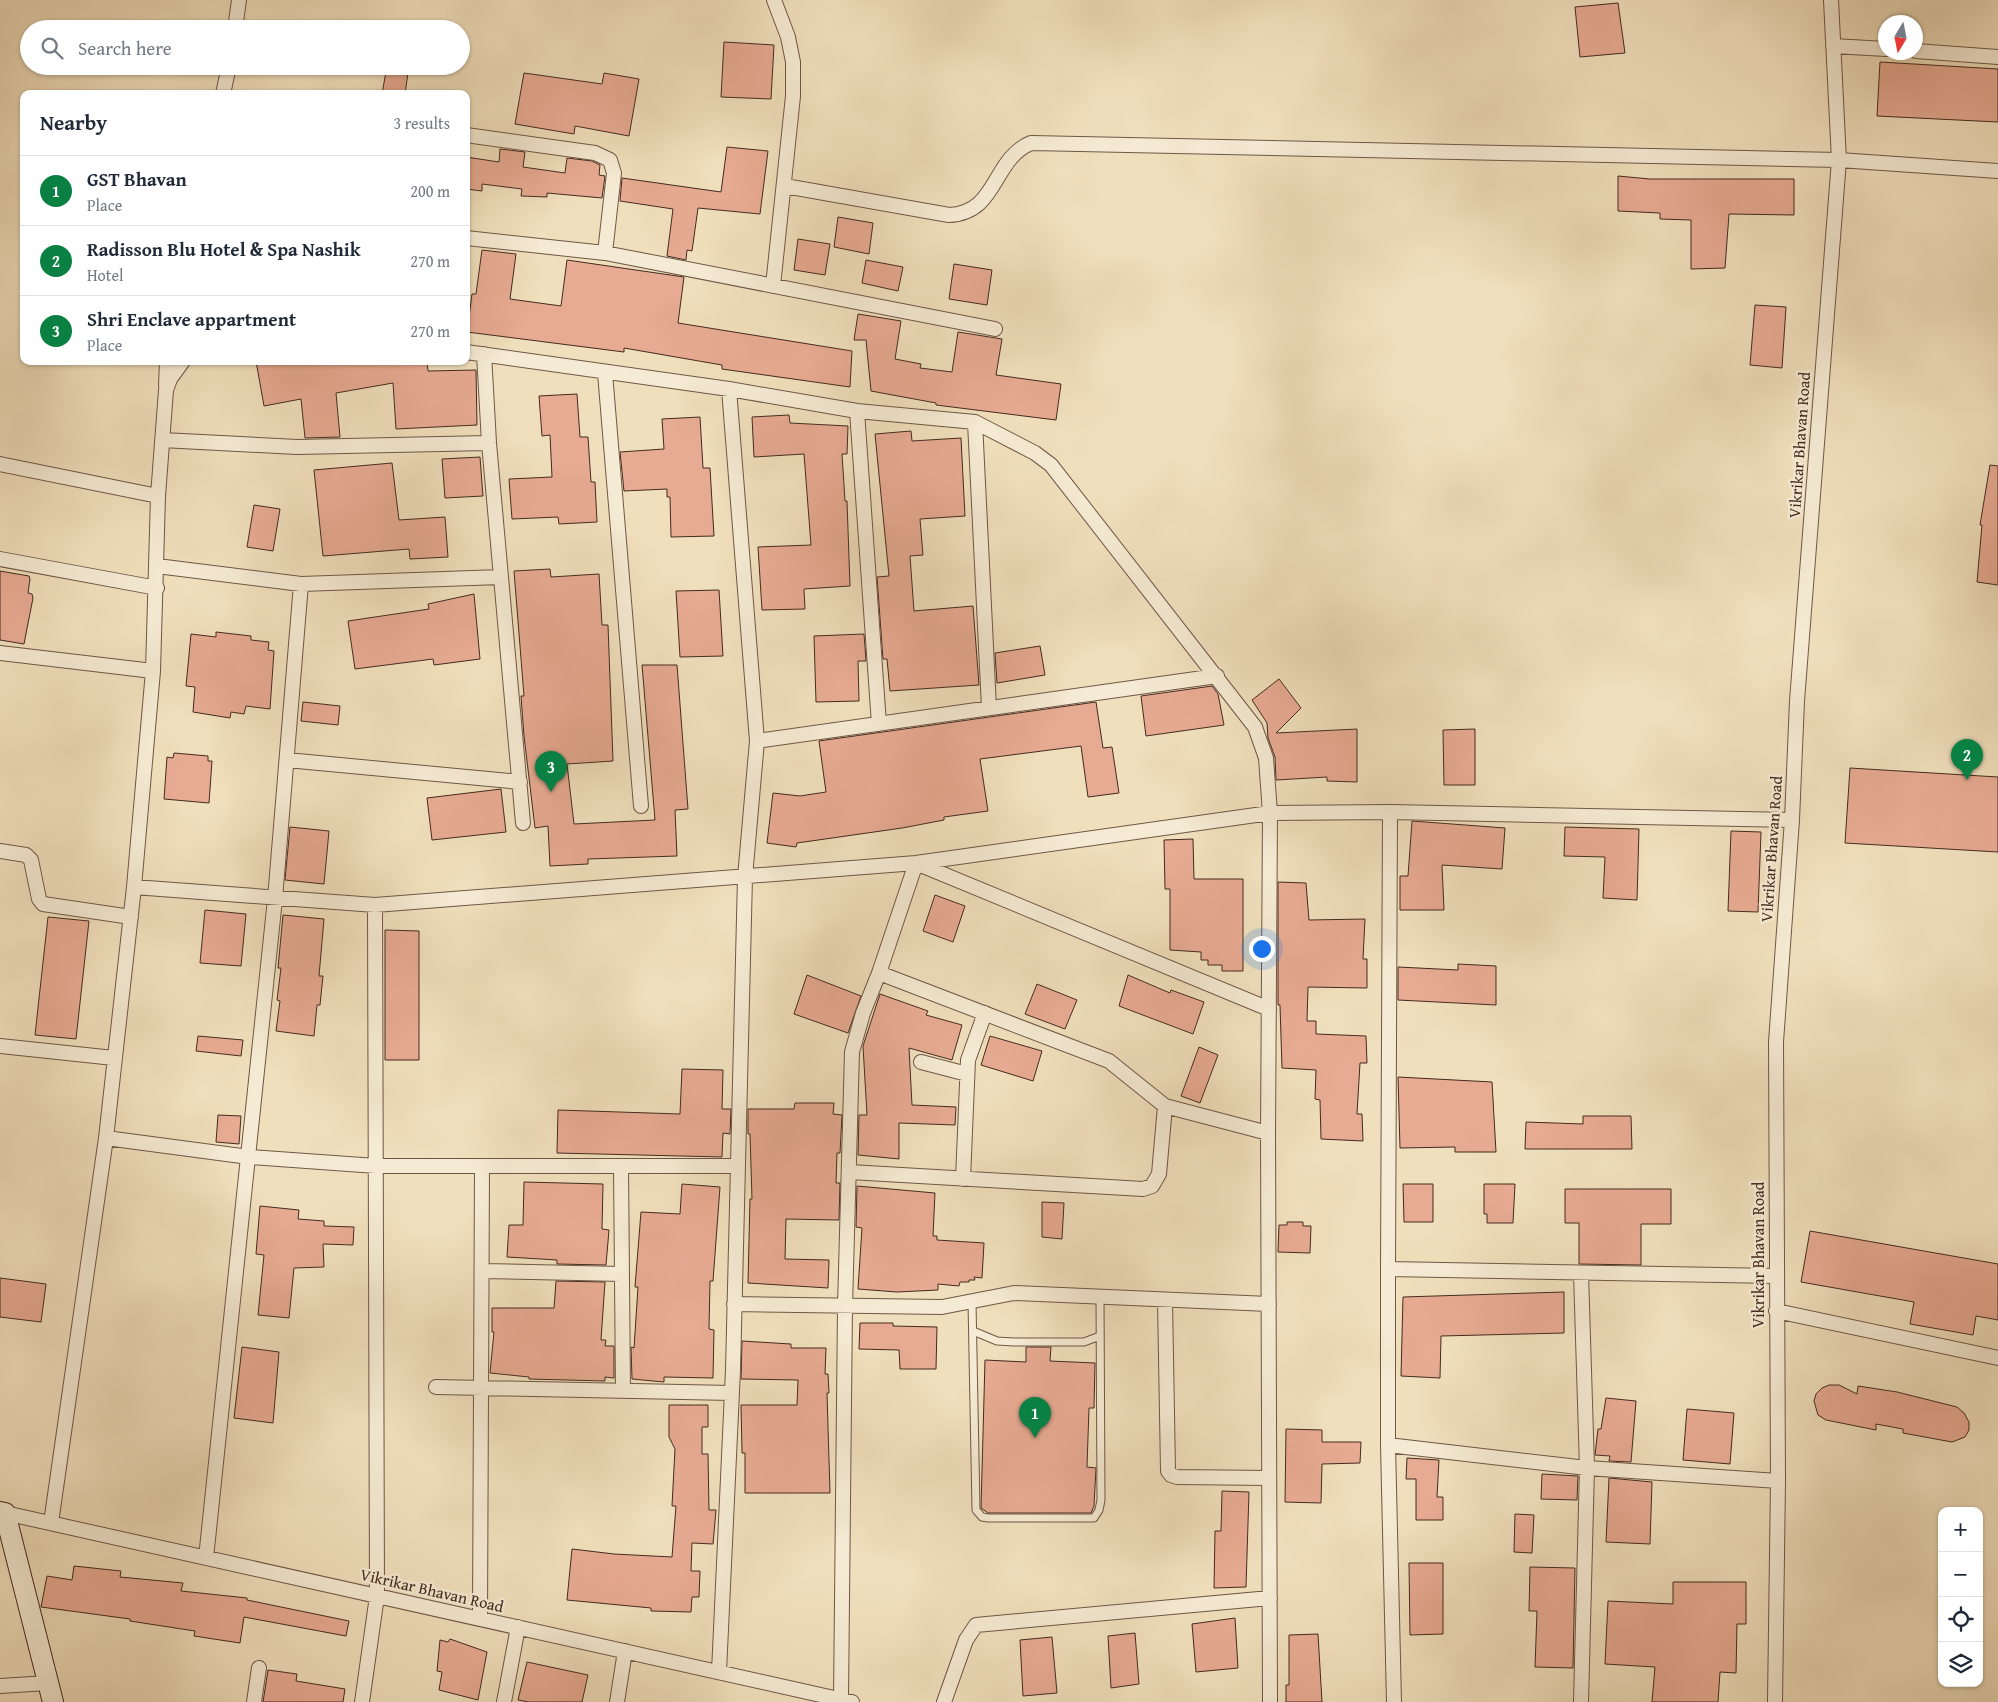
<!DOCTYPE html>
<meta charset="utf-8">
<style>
body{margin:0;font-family:"Gentium Book Plus",serif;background:#f6f6f7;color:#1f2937}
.controls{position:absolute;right:15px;bottom:15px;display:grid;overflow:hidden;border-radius:10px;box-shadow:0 1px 4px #0004}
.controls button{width:45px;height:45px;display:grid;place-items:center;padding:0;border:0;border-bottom:1px solid #e0e1e3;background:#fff;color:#1f2937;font:25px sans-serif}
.compass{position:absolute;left:1878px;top:15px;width:45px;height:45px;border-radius:50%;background:#fff;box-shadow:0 1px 4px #0004;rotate:190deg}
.you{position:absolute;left:1261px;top:948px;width:18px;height:18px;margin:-12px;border:4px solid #fff;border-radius:50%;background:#1a73e8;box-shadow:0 0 0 8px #1a73e833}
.badge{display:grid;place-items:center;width:32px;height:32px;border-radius:50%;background:#0b8043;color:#fff;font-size:16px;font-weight:700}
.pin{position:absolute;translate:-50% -41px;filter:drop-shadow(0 1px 2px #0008)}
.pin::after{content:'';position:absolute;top:26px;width:18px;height:15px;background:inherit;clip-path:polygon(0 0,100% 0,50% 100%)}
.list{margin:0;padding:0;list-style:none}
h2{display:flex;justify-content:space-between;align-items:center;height:65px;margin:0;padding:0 20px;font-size:21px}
h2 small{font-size:16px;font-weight:400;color:#747a83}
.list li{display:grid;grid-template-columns:32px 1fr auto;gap:15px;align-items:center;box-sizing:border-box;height:70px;padding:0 20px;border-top:1px solid #e0e1e3}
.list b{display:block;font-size:19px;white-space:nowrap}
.list p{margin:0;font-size:16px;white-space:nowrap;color:#747a83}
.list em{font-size:16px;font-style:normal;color:#747a83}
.icon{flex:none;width:28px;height:28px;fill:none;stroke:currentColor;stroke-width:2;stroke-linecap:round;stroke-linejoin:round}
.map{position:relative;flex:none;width:1998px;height:1702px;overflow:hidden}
.search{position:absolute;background:#fff;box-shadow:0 1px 4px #0004;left:20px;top:20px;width:450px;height:55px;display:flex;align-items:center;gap:12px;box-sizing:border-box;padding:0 18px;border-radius:28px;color:#747a83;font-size:19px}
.panel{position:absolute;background:#fff;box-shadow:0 1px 4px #0004;left:20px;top:90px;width:450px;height:275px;border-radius:10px}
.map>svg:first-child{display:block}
.building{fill:#e7aa92;stroke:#442a1f}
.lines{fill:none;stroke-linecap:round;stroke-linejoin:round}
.lane-casing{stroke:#6f5746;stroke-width:9}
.street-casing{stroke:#6f5746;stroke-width:16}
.secondary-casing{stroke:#442a1f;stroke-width:22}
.lane{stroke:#f5ead3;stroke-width:7}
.street{stroke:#f5ead3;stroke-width:14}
.secondary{stroke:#f5ead3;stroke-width:20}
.labels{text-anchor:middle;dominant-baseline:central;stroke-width:5;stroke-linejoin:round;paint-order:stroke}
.street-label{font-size:16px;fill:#442a1f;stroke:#f5ead3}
</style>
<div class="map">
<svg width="1998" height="1702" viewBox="0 0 1998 1702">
<rect width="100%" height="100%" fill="#f0dfbc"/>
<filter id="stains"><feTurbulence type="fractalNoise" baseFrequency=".004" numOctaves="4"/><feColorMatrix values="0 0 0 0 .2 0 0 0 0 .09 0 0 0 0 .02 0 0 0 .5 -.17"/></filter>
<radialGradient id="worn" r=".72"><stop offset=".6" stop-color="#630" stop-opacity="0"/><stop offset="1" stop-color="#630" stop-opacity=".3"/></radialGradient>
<path class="building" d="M1618,3l7,50 -45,4 -5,-50z
M724,42l50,3 -3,54 -50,-2z
M1880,62l118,7v53l-121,-6z
M387,66h22l-4,28h-23z
M524,73l78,11 2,-11 35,6 -10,57 -54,-10 -1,8 -59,-10z
M727,147l41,4 -8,63 -62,-6 -6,43 -5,-1 -1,10 -19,-4 6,-47 -53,-8 2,-23 99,14z
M500,149l25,3 -2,15 42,6 2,-15 25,3 8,4 -1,10 6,1 -3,22 -55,-5v4l-26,-1 1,-7 -40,-5v7l-16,-2v-32l33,5z
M1618,176l32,3h144v36l-65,-1 -4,54 -34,1v-49l-31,-1v-6l-42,-2z
M838,217l35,6 -4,31 -35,-7z
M798,239l32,5 -5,31 -31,-5z
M482,250l34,4 -6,45 51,7 6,-46 117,17 -6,46 174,28 -2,36 -128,-18v-4l-98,-17v4l-157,-20 5,-38h4z
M866,260l37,7 -5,24 -36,-8z
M954,264l38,6 -5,35 -38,-6z
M1755,305l31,2 -4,61 -32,-3z
M858,314l43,7 -6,38 26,5 -1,4 32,4 6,-40 44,7 -6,36 65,9 -5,36 -120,-15v-2l-65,-12 -5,-51h-12z
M256,361h130l1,3 40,-2 1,9 48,-1 1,55 -81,4 -3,-46 -57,10 4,44 -35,1 -4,-39 -37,7z
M577,394l3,43h8l3,45h4l2,40 -38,2 -1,-7 -46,2 -3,-40 43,-2 -2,-42 -8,1 -3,-40z
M789,415l1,8 58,3 -1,28h-5l3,47h2l3,85 -46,3 1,20 -43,1 -4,-63 53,-2 -7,-91 -50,3 -2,-40z
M700,417l3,51h7l4,68 -43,1 -1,-40h-3v-8l-43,2 -4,-39 44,-3 -2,-30z
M911,431l1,10 49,-3 4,78 -45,3 3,36 -13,1 4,55 59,-5 6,79 -89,6 -3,-32h-4l-6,-82 12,-1 -14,-142z
M480,457l3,39 -38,2 -3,-39z
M392,463l7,57 46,-3 3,40 -38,2 -1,-10 -86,7 -9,-86z
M1990,465l8,1v119l-21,-3 5,-57h-2z
M254,505l26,4 -7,42 -26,-4z
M550,569l1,8 48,-3 3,51h6l5,136 -46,3 7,60 81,-4 -13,-155h35l11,144 -13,1 2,46 -89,3v5l-38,2 -2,-40 -13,2 -11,-92 -3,-40h3l-10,-125z
M0,571l29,5 1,3 -2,14 4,1 1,4 -9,46 -24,-4z
M719,590l4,66 -43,1 -4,-66z
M474,594l6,65 -46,6 -1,-6 -78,10 -7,-48 81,-12 -1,-5z
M216,632l35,4v4l18,2 -1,8 6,1 -4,58 -24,-3 -2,8 -13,-2 -1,6 -37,-6 2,-25 -9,-1 5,-52 25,3z
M864,634l2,27h-8l1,40 -43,1 -2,-66z
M1040,646l5,29 -48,8 -2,-30z
M1279,679l22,29 -25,25 81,-4v53l-30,-1v-4l-51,3 -1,-23 -7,-19 -1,-15 -15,-23z
M1212,686l6,8 6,31 -78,11 -5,-40z
M303,702l37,4 -2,19 -37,-4z
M1096,702l7,46 9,-1 7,46 -31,4 -7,-51 -101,13 8,52 -44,6v3l-42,8 -105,15 -1,4 -29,-4 6,-50 27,3 26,-4 -7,-51z
M1475,729v56h-31l-1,-55z
M174,753l34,3v5h4l-3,42 -45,-4 3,-42 6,1z
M1850,768l148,9v75l-153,-9z
M501,789l5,43 -74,8 -5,-42z
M1412,821l93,7 -3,41 -60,-4 2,45h-44v-34h8z
M290,827l39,4 -5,53 -39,-4z
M1565,827l74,2 -2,71 -34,-2 2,-41 -41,-1z
M1731,831l30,1 -3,80 -30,-1z
M1193,839l1,40h49v92h-21v-6h-14v-5h-7v-8l-31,-2v-61h-5l-1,-49z
M1278,882l28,1 3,37 56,-1 -2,40h4v29l-59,-1 -1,34h9v13l50,2 1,27h-7l-3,51h5l1,27 -42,-2 -1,-39 -5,-1 1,-29 -34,-2 -2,-63h-2z
M935,895l30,11 -12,36 -30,-11z
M205,910l41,4 -5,52 -41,-3z
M283,915l41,4 -5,57h4l-3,29h-3l-3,31 -38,-5 4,-30 -3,-1 4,-32h-3z
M48,917l41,4 -13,118 -41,-4z
M385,930l34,1v129h-34z
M1458,964l38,2v39l-98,-5v-33l60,3z
M807,975l54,21 -13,37 -54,-19z
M1128,975l42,18 1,-3 33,12 -11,32 -74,-28z
M1037,984l40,16 -12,29 -40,-15z
M880,994l48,17 -2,4 36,10 -10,35 -43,-12 3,57 44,2 -1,18 -56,-2v36l-41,-4 1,-40h8l-4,-69z
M198,1036l45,4 -2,16 -45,-5z
M990,1036l52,15 -9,30 -52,-16z
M1199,1047l19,8 -18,48 -19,-7z
M682,1069l41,1 -1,39h9l-1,25 -7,-1 -1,24 -165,-4 1,-43 122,4z
M1398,1077l94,5 4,70h-41v-5l-55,1z
M795,1103h39l-1,11 9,1 -2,38h-3l-1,30h4l-1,37 -53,-1 -1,40 44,1 -1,28 -80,-5 2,-84h2l-2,-65h-2v-25h46z
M218,1115l23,1 -2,28 -23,-2z
M1583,1116h48l1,33h-107l1,-27 57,2z
M524,1182l79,2 -1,45 7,1 -3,35 -49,-1v-4l-50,-3 2,-32h14z
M682,1184l38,3 -7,94h-3l-1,48 5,1 -1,48 -49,-1v5l-32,-3 -1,-32 3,1 4,-61h-3l6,-75 39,2z
M1403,1184h30v38h-29z
M1484,1184h31l-2,39h-26v-9h-3z
M857,1186l78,7 -2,43h4v4l47,3 -2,35 -8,-1 1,3h-6v2h-9l-1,4 -21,-2v6l-41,2 -39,-3 4,-61 -6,-1z
M1565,1189h106v35h-30v41l-62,-1v-41h-14z
M1042,1202l22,1 -2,36 -20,-2z
M260,1206l39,4 -1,9 26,2v5l30,1 -1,18 -30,-1 1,23 -30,1 -5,50 -31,-3 6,-60 -8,-1z
M1287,1222h16v4h8l-1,27 -32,-1 1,-27h8z
M1810,1231l188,33v56l-22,-4 -3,19 -63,-11 4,-22 -113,-20z
M0,1278l46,6 -5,38 -41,-5z
M556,1281l49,1 -4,58h5l-1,6h9v32l-9,-1v4l-76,-2v-2l-39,-4 4,-41h-2v-24h62z
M1564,1292v41l-123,3 -1,42 -39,-2 2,-79z
M860,1323h33v3l44,1 -1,42h-36l-1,-19 -40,-1z
M742,1341l49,3v4h35l-1,26h3l1,19h-2l3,100h-85v-40h-3l-1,-48h56l1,-25 -57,-1z
M242,1347l37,5 -6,71 -39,-5z
M1026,1347h25l-1,14 45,2 -1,45h-5l-2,59 9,1 -2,38 -3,7h-103l-7,-5 4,-148 41,2z
M1829,1385h10l18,9 1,-8 39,6 60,15 7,6 5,9v8l-4,7 -13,5 -49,-9v-4l-27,-5v6l-50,-10 -8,-5 -4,-14 2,-7 6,-6z
M1606,1398l30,3 -5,61 -22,-1 1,-5 -15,-1 3,-26h3z
M669,1405h39v22h-6v27h6l1,56h7l-3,34 -21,-1 -1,28h9l-1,26h-7l-1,15 -40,-1v-3l-84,-8 5,-51 42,5 58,3 4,-51h-4l3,-57 -6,-12z
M1687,1409l47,4 -4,51 -47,-4z
M1286,1429l36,1v12h39l-1,21 -38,1 -1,39 -36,-1z
M1407,1458l32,2 -2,37h6v23h-27v-41h-10z
M1542,1474l36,2 -1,24 -36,-1z
M1609,1478l43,4 -2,62 -44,-2z
M1222,1491l27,1 -3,95 -32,1 1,-57h6z
M1515,1514l19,1 -2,38 -18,-1z
M1409,1563h34v71l-33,1z
M74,1566l47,5 -1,6 63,6 -2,8 66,7v2l102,21 -3,15 -102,-19 -4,26 -46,-7 1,-5 -65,-10v-2l-89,-12 6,-31 25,4z
M1530,1567l45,1 -2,100 -38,-1 2,-56h-8z
M1673,1582h73v42h-9l-1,49 -16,-1 -2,30h-66l3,-35 -50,-3 3,-63 65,3z
M1235,1618l3,50 -42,4 -4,-48z
M1135,1633l4,51 -28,4 -3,-52z
M1318,1634l4,68h-36v-17h3v-50z
M1052,1637l5,56 -34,3 -3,-56z
M450,1639l37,13 -9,48 -39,-10 3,-18 -5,-1 3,-31 8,2z
M527,1662l61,13 -6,27h-53l-11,-2z
M268,1670l29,4 -1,7 49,8 -2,13h-80z"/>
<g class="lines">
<defs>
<path id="lane" d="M972,1302l4,208 6,7 6,1h106l5,-8 2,-10 -1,-203
M973,1331l24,10 17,1h70l16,-6"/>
<path id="street" d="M235,29l4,-29
M1833,46l53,3
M1916,51l82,6
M223,94l6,-28
M466,135l129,18 15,7 4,13 -9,80
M785,186l164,29c49,-2 43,-56 82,-72l808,17 159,11
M466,238l139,15 390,76
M773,286l20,-190v-34l-5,-25 -14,-37
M466,352l263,37 128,22 118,11 60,31 16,12 204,262 11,31 4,55 -2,320 2,569
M484,354l5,89 34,380
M605,373l36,433
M166,385l1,-24
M857,411l22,313
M975,422l14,286
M162,440l135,7 192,-4
M0,464l158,32
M0,559l157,29
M157,566l144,18 200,-7
M0,653l153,18
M757,741l460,-65
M287,760l233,22
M0,851l26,4 5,5 8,39 4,5 88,13
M134,887l241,18 541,-42 354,-50 120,-1 402,8
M879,973l230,88 56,45 103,27
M0,1046l114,12
M921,1062l46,12
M106,1138l143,19 127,9h362
M621,1166l2,225
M850,1172l293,17 9,-3 7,-12 6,-68
M963,1179l5,-119 17,-47
M1388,1269l2,-457
M482,1271l140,3
M1165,1300l3,171 3,4 6,2 92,1
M734,1304l208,3 72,-14 255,11
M1776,1311l222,47
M436,1387l296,6
M1388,1445l199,23 -6,-195
M5,1513l847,189
M51,1523l55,-385 28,-251 19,-216 5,-175 8,-106 4,-11 13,-18
M206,1558l69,-659 26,-315
M480,1619l2,-453
M719,1672l14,-302 12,-493 12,-136 -28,-352
M0,1686l48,-3
M841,1699l4,-393 7,-254 11,-39 16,-40 37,-110 353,146
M254,1702l5,-34
M362,1702l15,-106 -2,-691
M504,1702l14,-75
M617,1702l8,-51
M944,1702l22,-62 10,-15 294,-27
M1394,1702l-6,-257v-176l388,7
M1581,1702l6,-234 191,13
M1775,1702l3,-221 -2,-439 16,-222 5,-119 42,-541 -8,-160"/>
<path id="secondary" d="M0,1512l5,1 48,189"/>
</defs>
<use href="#lane" class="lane-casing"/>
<use href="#street" class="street-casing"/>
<use href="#secondary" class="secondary-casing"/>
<use href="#lane" class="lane"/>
<use href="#street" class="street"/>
<use href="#secondary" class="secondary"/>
</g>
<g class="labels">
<g class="street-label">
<text transform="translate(1799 445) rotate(-86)">Vikrikar Bhavan Road</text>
<text transform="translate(1771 849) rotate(-86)">Vikrikar Bhavan Road</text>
<text transform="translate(1758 1255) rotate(-90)">Vikrikar Bhavan Road</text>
<text transform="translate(432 1590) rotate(13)">Vikrikar Bhavan Road</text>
</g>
</g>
<rect width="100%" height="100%" filter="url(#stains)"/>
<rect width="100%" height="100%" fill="url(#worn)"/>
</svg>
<div class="controls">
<button>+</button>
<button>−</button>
<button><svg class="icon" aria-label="locate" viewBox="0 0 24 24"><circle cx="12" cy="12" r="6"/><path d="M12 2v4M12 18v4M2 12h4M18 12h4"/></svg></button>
<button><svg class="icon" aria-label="layers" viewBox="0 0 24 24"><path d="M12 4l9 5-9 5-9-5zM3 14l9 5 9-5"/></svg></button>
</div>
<svg class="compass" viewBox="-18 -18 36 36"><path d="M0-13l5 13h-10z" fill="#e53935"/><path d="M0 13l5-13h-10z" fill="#747a83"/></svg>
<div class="you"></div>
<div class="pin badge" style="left:1035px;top:1438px">1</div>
<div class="pin badge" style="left:1967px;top:780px">2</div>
<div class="pin badge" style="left:551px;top:792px">3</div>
<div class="search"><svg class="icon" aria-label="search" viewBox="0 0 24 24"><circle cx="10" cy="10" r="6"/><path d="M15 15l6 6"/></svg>Search here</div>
<section class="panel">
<h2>Nearby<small>3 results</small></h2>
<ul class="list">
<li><span class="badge">1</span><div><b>GST Bhavan</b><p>Place</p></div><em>200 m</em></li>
<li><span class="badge">2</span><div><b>Radisson Blu Hotel &amp; Spa Nashik</b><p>Hotel</p></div><em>270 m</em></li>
<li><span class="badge">3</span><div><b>Shri Enclave appartment</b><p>Place</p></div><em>270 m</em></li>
</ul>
</section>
</div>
